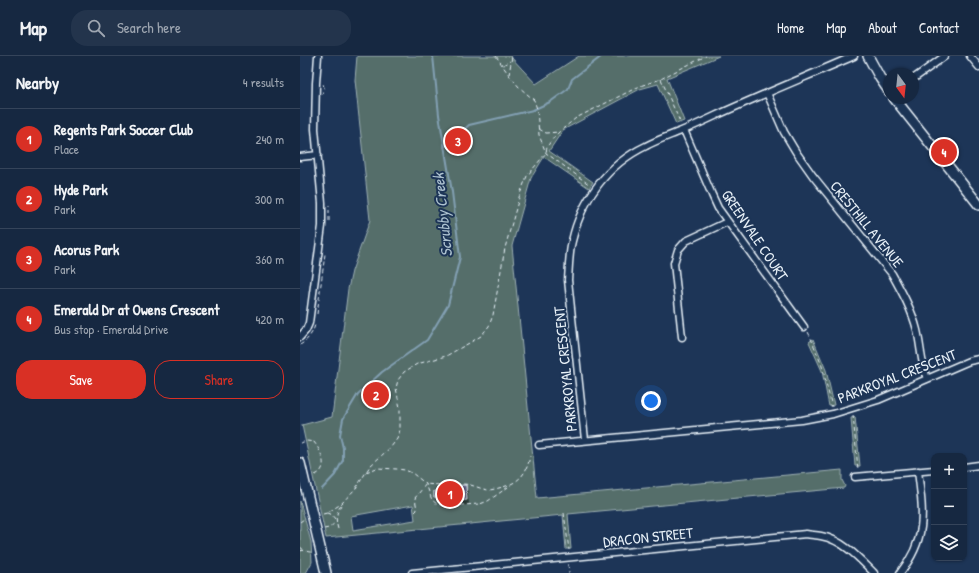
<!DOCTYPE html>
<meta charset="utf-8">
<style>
body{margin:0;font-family:"Patrick Hand",sans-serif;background:#23344c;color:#f1f3f6}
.controls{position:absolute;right:12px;bottom:12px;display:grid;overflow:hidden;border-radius:8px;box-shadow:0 1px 3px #0004}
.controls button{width:36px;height:36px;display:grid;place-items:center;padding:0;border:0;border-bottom:1px solid #35445a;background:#162841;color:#f1f3f6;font:20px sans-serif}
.compass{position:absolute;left:583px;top:12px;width:36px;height:36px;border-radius:50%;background:#162841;box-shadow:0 1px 3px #0004;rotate:165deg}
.you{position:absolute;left:351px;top:345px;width:14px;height:14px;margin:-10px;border:3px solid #fff;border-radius:50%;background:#1a73e8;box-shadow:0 0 0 6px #1a73e833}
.badge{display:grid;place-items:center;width:26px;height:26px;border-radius:50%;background:#d93025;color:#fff;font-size:13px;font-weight:700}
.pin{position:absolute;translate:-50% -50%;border:2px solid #fff;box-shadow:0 1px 4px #0006}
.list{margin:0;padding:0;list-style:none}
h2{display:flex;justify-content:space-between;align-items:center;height:52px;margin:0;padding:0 16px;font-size:17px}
h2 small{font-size:13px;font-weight:400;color:#9ea6b1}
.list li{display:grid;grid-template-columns:26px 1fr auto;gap:12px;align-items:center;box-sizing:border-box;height:60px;padding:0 16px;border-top:1px solid #35445a}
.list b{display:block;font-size:15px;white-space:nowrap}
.list p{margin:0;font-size:13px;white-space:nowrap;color:#9ea6b1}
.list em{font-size:13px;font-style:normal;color:#9ea6b1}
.actions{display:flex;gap:8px;padding:12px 16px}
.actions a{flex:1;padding:9px 0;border:1px solid #d93025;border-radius:16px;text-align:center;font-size:14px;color:#d93025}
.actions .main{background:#d93025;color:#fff}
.icon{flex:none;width:22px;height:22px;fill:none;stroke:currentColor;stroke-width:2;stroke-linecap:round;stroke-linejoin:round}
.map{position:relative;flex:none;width:679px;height:517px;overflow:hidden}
header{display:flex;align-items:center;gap:24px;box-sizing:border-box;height:56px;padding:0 20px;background:#162841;border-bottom:1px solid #35445a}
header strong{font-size:19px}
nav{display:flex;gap:22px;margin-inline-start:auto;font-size:14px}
.search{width:280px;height:36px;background:#23344c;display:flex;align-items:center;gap:10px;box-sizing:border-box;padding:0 14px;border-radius:16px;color:#9ea6b1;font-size:15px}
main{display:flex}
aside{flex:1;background:#162841}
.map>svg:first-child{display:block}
.green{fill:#546e6b;stroke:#9eb0b2;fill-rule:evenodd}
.shadow{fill:#0007}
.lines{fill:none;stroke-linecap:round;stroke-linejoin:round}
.stream{stroke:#83a0b3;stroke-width:2}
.building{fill:#616183;stroke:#e8f1f8}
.street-casing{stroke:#e8f1f8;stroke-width:9}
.secondary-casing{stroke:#e8f1f8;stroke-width:12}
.path{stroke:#e8f1f8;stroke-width:1;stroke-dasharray:4 3;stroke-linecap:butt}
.street{stroke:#1d3557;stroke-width:6}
.secondary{stroke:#1d3557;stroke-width:9}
.labels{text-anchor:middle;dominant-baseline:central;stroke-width:4;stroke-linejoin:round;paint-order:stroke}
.street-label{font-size:15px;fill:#e8f1f8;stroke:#1d3557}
.water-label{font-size:16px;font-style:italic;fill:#adc2d0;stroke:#1d3557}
</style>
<header>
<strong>Map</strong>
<div class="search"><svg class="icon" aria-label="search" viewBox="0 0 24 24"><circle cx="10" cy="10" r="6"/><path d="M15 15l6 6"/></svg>Search here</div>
<nav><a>Home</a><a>Map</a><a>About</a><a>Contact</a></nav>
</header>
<main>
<aside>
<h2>Nearby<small>4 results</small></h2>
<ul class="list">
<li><span class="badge">1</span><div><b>Regents Park Soccer Club</b><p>Place</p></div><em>240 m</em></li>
<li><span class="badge">2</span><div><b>Hyde Park</b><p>Park</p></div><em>300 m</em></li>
<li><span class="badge">3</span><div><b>Acorus Park</b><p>Park</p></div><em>360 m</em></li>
<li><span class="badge">4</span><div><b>Emerald Dr at Owens Crescent</b><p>Bus stop · Emerald Drive</p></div><em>420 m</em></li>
</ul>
<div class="actions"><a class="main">Save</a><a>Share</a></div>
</aside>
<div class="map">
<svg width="679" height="517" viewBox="0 0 679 517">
<rect width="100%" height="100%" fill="#1d3557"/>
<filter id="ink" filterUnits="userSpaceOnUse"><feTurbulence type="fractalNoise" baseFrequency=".025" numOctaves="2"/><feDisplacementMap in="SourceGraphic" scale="8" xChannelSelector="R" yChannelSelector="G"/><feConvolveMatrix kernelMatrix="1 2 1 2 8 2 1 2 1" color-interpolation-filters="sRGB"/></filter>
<g filter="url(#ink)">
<path class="green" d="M57,0h153l26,28 43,-28h140l-52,22 17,43 -8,3 -18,-40 -18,5 -77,41 -14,21 44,31 -4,6 -45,-31 -13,21 -19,68 25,252 305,-28v10l3,6 -1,2 -276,26 3,35h-5l-3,-34 -237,23 -24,-113 30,-8 16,-128 4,-18 18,-51 -15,-140zM166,429l1,14 -29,3 -1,-5h-3v-6l14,-1v-4zM113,449l2,15 -62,10 -2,-14z
M513,283l13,31 8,35 -5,1 -7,-35 -13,-29z
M555,361l5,49h-5l-4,-48z
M0,445l11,41 1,20 -6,11h-6z"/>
<path class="shadow" d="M165,430l3,5 1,14 -27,2 -7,-10v-5l14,-1z"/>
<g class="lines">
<path class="stream" d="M144,91l25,-22 64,-15 17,-8 18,-13 4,-10 30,-23
M22,433l13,-14 8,-15v-12l-3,-13 3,-16 15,-25 24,-22 45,-32 21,-35 12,-48 -8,-65 -13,-77 -6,-59"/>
</g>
<path class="building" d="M166,429l1,15 -29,2 -1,-5h-3v-6l14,-1v-4z"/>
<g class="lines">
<defs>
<path id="street" d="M670,0l9,11
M613,23l32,-23
M467,37l17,39 12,20 17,24 79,98c10,18 20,36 25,56 4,17 4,33 10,49
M384,74l28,65 6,13 86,119
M0,101l18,-2
M0,281l6,-7 3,-7 13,-97v-23l-7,-74 1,-46 2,-27
M382,281l-8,-74 4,-13 8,-9 41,-19
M285,384l-17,-160c1,-13 1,-27 4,-39 9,-41 36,-77 74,-95 9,-5 20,-9 30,-13 14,-5 26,-11 39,-17 46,-21 93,-40 139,-60
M239,389l263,-25 31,-6 45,-14 91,-39 10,-2
M664,411l15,-2
M555,421l79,-7
M112,517l394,-39c5,1 10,1 15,2 22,4 38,22 53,37
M600,517c28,-35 23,-61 18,-102"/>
<path id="secondary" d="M568,0l12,22 9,13
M594,42l85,107
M0,407l26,110"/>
</defs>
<use href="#street" class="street-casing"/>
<use href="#secondary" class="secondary-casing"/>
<path class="path" d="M196,0l13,19 10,12 15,13 3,9 2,26 7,18 44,32
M203,9l7,-4
M209,19l3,-19
M361,23l20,45
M22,39l2,-7 -1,-5
M239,73l7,4 13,-1
M29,165v-15
M17,258l8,-60
M508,276l2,4 12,30 10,41
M0,289c7,-4 13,-12 15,-20
M553,359l5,55
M0,387l7,-2 7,1c7,9 16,27 1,33
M66,416l11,-4 20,1 8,1 7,3 14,11 6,16 5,4 7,2 36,-2 8,-3 23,-16
M115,456l2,-2 -2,-12 11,-14c14,2 24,-1 37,0 9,0 17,5 25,6 5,0 10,-2 15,-3 17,-5 24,-14 27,-31
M27,457l5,2 3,4
M264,457l5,37
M23,458l4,-1 14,-9 15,-16 14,-22 21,-19 6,-8 3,-9v-22l-4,-20 2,-8 6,-8 13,-8 29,-8 25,-14 10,-6 8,-10 4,-11 12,-67 15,-54 7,-18 19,-23 1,-6 4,-6 8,-9 17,-14 64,-32 21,-7 7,-4 38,-19
M0,466l4,-3
M24,473l5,-1 6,-5
M38,473c-3,-10 -2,-16 3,-24
M0,491l4,3
M0,495c5,-2 8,2 13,1
M268,508l1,9"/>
<use href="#street" class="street"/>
<use href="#secondary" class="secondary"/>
</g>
</g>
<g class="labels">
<g class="street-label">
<text transform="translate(567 168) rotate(51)">CRESTHILL AVENUE</text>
<text transform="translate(455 179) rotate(56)">GREENVALE COURT</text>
<text transform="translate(265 313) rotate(-96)">PARKROYAL CRESCENT</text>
<text transform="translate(597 320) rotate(-21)">PARKROYAL CRESCENT</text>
<text transform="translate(348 481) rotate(-6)">DRACON STREET</text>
</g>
<g class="water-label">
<text transform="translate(142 159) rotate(-96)">Scrubby Creek</text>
</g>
</g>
</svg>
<div class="controls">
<button>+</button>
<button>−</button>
<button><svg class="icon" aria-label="layers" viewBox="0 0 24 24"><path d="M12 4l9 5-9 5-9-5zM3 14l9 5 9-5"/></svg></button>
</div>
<svg class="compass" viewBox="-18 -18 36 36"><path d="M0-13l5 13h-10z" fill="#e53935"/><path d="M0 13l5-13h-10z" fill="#9ea6b1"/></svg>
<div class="you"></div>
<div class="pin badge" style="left:150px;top:438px">1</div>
<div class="pin badge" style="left:76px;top:339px">2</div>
<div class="pin badge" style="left:158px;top:85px">3</div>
<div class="pin badge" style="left:644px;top:96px">4</div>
</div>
</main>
